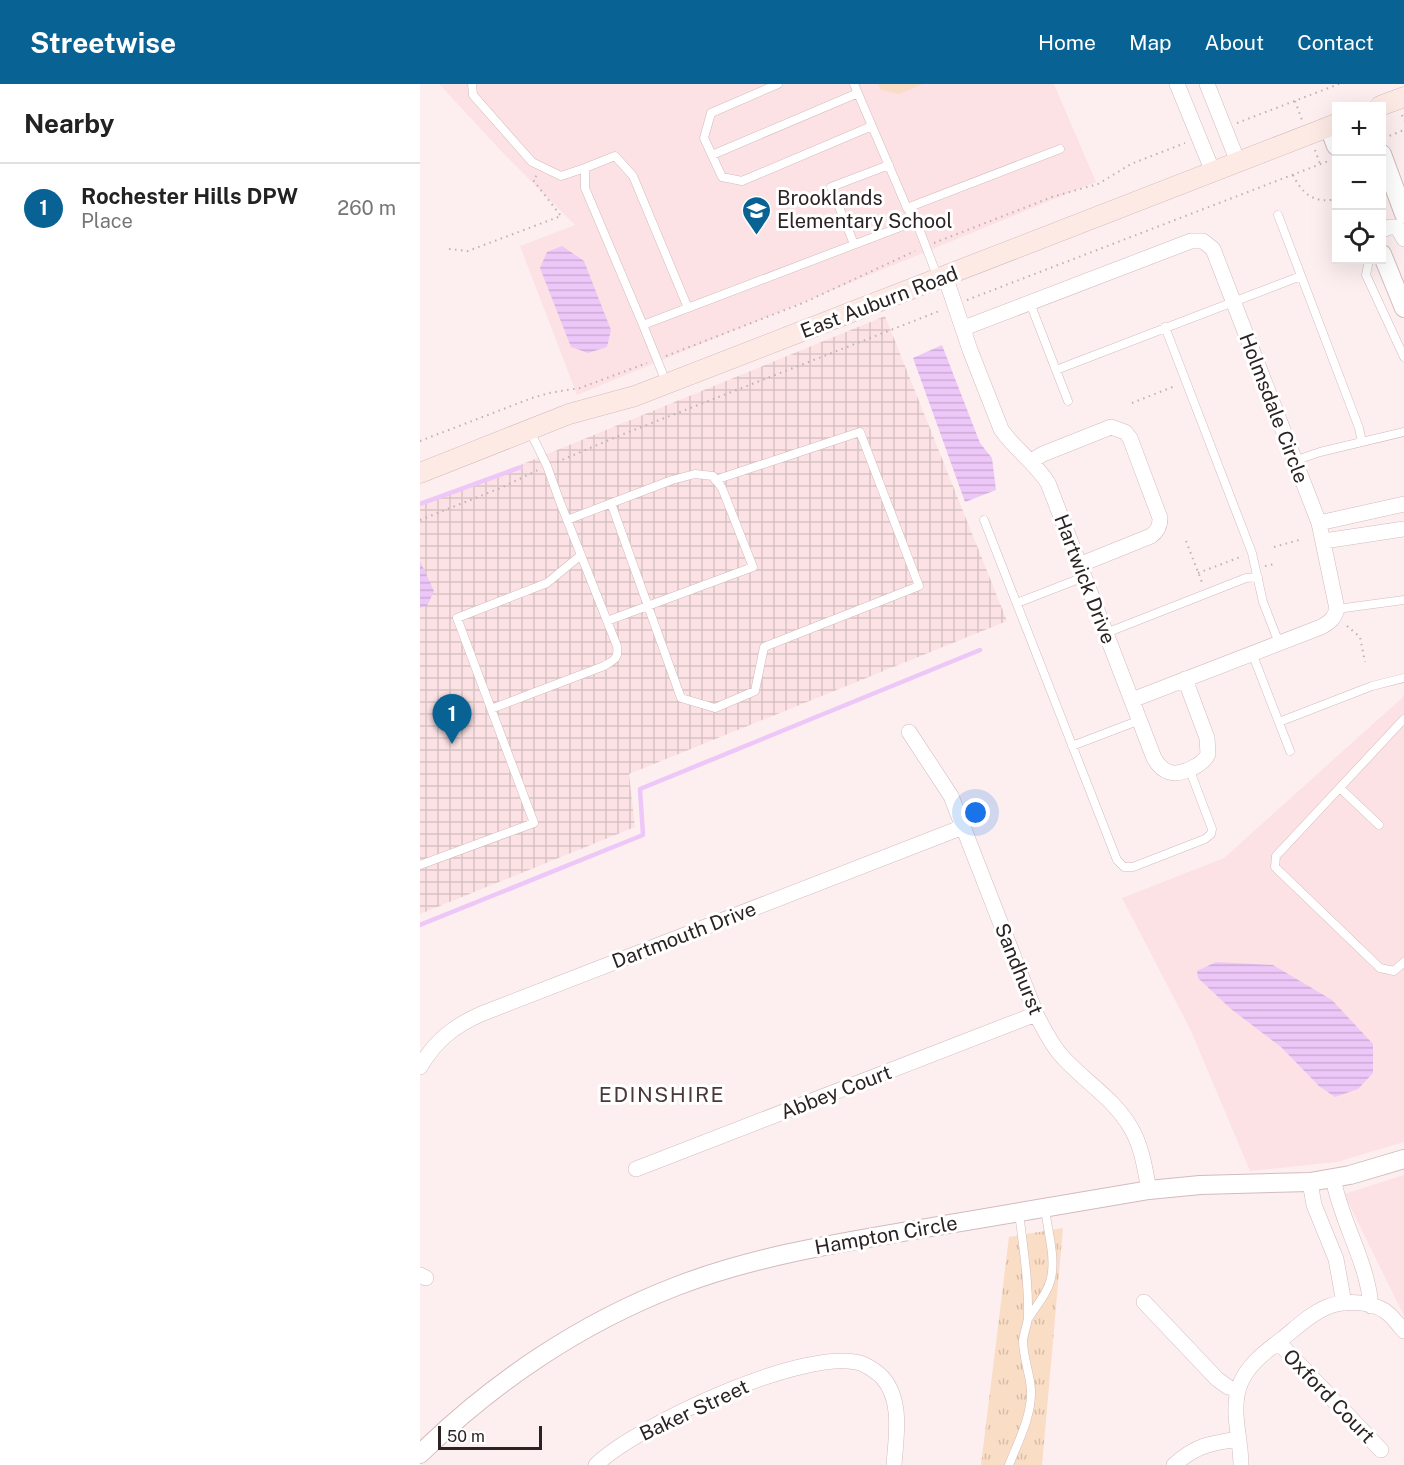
<!DOCTYPE html>
<meta charset="utf-8">
<style>
body{margin:0;font-family:"Public Sans",sans-serif;background:#f2f2f2;color:#222}
.controls{position:absolute;right:18px;top:18px;display:grid;overflow:hidden;border-radius:0px;box-shadow:0 6px 24px #0002}
.controls button{width:54px;height:54px;display:grid;place-items:center;padding:0;border:0;border-bottom:2px solid #e0e0e0;background:#fff;color:#222;font:30px sans-serif}
.scale{position:absolute;left:18px;bottom:15px;width:104px;box-sizing:border-box;padding-left:6px;border:3px solid #2b2223;border-top:0;font-size:16px;line-height:21px;white-space:nowrap;color:#2b2223;-webkit-text-stroke:4px #fff;paint-order:stroke}
.you{position:absolute;left:556px;top:729px;width:21px;height:21px;margin:-15px;border:4px solid #fff;border-radius:50%;background:#1a73e8;box-shadow:0 0 0 9px #1a73e833}
.badge{display:grid;place-items:center;width:39px;height:39px;border-radius:50%;background:#086394;color:#fff;font-size:20px;font-weight:700}
.pin{position:absolute;translate:-50% -50px;filter:drop-shadow(0 2px 3px #0008)}
.pin::after{content:'';position:absolute;top:32px;width:21px;height:18px;background:inherit;clip-path:polygon(0 0,100% 0,50% 100%)}
.list{margin:0;padding:0;list-style:none}
h2{display:flex;justify-content:space-between;align-items:center;height:78px;margin:0;padding:0 24px;font-size:26px}
h2 small{font-size:20px;font-weight:400;color:#767676}
.list li{display:grid;grid-template-columns:39px 1fr auto;gap:18px;align-items:center;box-sizing:border-box;height:90px;padding:0 24px;border-top:2px solid #e0e0e0}
.list b{display:block;font-size:22px;white-space:nowrap}
.list p{margin:0;font-size:20px;white-space:nowrap;color:#767676}
.list em{font-size:20px;font-style:normal;color:#767676}
.icon{flex:none;width:33px;height:33px;fill:none;stroke:currentColor;stroke-width:2;stroke-linecap:round;stroke-linejoin:round}
.map{position:relative;flex:none;width:984px;height:1381px;overflow:hidden}
header{display:flex;align-items:center;gap:36px;box-sizing:border-box;height:84px;padding:0 30px;background:#086394;color:#fff}
header strong{font-size:28px}
nav{display:flex;gap:33px;margin-inline-start:auto;font-size:21px}
main{display:flex}
aside{flex:1;background:#fff}
.map>svg:first-child{display:block}
.built{fill:#fce2e4}
.industrial{fill:url(#industrial-grid)}
.grass{fill:url(#grass-tufts)}
.pitch{fill:#faddc5}
.water{fill:url(#water-rules)}
.lines{fill:none;stroke-linecap:round;stroke-linejoin:round}
.stream{stroke:#edc7f8;stroke-width:4.5}
.service-casing{stroke:#d2bbbd;stroke-width:9}
.minor-casing{stroke:#d2bbbd;stroke-width:16}
.tertiary-casing{stroke:#d2bbbd;stroke-width:20}
.secondary-casing{stroke:#d2bbbd;stroke-width:21}
.path{stroke:#bdb1b2;stroke-width:2;stroke-dasharray:1.5 4.5;stroke-linecap:butt}
.service{stroke:#fff;stroke-width:8}
.minor{stroke:#fff;stroke-width:15}
.tertiary{stroke:#fff;stroke-width:18}
.secondary{stroke:#feeae5;stroke-width:20}
.labels{text-anchor:middle;dominant-baseline:central;stroke-width:6;stroke-linejoin:round;paint-order:stroke}
.poi-label{font-size:20px;fill:#2b2223;stroke:#fff;text-anchor:start}
.street-label{font-size:20px;fill:#2b2223;stroke:#fff}
.neighbourhood-label{font-size:21px;letter-spacing:1.5px;fill:#4b383b;stroke:#fff}
</style>
<header>
<strong>Streetwise</strong>
<nav><a>Home</a><a>Map</a><a>About</a><a>Contact</a></nav>
</header>
<main>
<aside>
<h2>Nearby<small></small></h2>
<ul class="list">
<li><span class="badge">1</span><div><b>Rochester Hills DPW</b><p>Place</p></div><em>260 m</em></li>
</ul>
</aside>
<div class="map">
<svg width="984" height="1381" viewBox="0 0 984 1381">
<defs>
<pattern id="industrial-grid" width="8" height="8" patternUnits="userSpaceOnUse" patternTransform="scale(1.5)"><rect width="8" height="8" fill="#fce2e4"/><path d="M0 4h8M4 0v8" fill="none" stroke="#d8c2c3"/></pattern>
<pattern id="grass-tufts" width="24" height="20" patternUnits="userSpaceOnUse" patternTransform="scale(1.5)"><rect width="24" height="20" fill="#faddc5"/><path d="M3 7l-1-3M5 7V3M7 7l1-3M15 17l-1-3M17 17v-4M19 17l1-3" fill="none" stroke="#d6bda9"/></pattern>
<pattern id="water-rules" width="6" height="5" patternUnits="userSpaceOnUse" patternTransform="scale(1.5)"><rect width="6" height="5" fill="#edc7f8"/><path d="M0 2.5h6" fill="none" stroke="#cbabd4"/></pattern>
</defs>
<rect width="100%" height="100%" fill="#fdeff0"/>
<path class="built" d="M19,0h615l42,98 -519,213 -57,-149 55,-21 -70,-70z
M984,612v446l-67,20 -87,9 -59,-140 -69,-133 102,-40z
M984,1091v141l-60,-122z"/>
<path class="industrial" d="M465,232l122,305 -378,153 6,53 -215,87v-408z"/>
<path class="grass" d="M643,1144l-21,237h-61l28,-228z"/>
<path class="pitch" d="M458,0h45l-24,10 -18,-4z"/>
<path class="water" d="M142,162l22,15 27,69 -4,17 -19,6 -17,-6 -31,-79 7,-16z
M522,261l38,98 12,15 4,32 -31,12 -52,-144z
M0,477l14,30 -7,15 -7,2z
M796,878l57,3 59,35 41,44v29l-15,16 -23,8 -16,-11 -38,-39 -50,-38 -33,-31 -1,-7z"/>
<g class="lines">
<path class="stream" d="M0,420l101,-37
M0,841l223,-90 -3,-46 340,-139"/>
<defs>
<path id="service" d="M52,0l1,11 59,67 29,14 24,-8
M358,0l-67,29 -7,25 18,39 20,4 130,-55
M434,0l53,124 9,13
M292,71l146,-62
M487,124l153,-59
M858,131l81,213 3,14
M434,160l-23,-57 58,-22
M949,176l-3,15 38,82
M610,219l38,98
M223,241l-58,-137v-20l30,-12 18,20 55,132
M745,243l87,226 11,49 16,41
M636,286l245,-94
M246,298l-23,-57 273,-104 22,57
M874,377l26,-9 84,-20
M191,419l70,195 34,10 40,-17 9,-44 155,-61 -59,-154 -145,48
M147,436l105,-40 23,-6 18,2 9,12 31,79 -146,54
M564,436l133,340 7,7h9l72,-28 6,-5 1,-5 -23,-61
M597,519l67,-26
M917,525l67,-9
M686,549l140,-55 12,-1
M832,569l38,98
M71,625l113,-43c10,-6 15,-7 13,-20l-57,-144 -13,-36 -17,-35
M984,635l-128,137 -1,11 105,101 14,3 10,-9
M859,638l93,-36 32,-8
M652,662l68,-26
M920,704l39,37
M0,781l114,-42 -77,-205 90,-35 34,-28
M608,1235c8,-13 20,-26 23,-41 5,-22 -4,-48 -6,-71
M589,1381c9,-23 23,-49 22,-75 -1,-17 -8,-32 -8,-50 1,-7 4,-15 5,-22 1,-36 -5,-71 -9,-106"/>
<path id="minor" d="M757,0l36,88
M787,0l31,78
M962,146l8,-3h7l7,12
M525,192l25,74 31,79c13,20 34,33 47,54l106,275c4,7 8,12 15,14 12,4 34,-7 39,-18l-1,-16 -22,-59
M544,244l227,-87h12l10,8 106,274 18,86c-3,10 -7,13 -16,18l-189,73
M611,377l12,-7 68,-27 14,5 5,6 30,80c0,8 -2,13 -9,18l-72,29
M899,439l85,-19
M904,457l80,-12
M489,648l42,64 85,218c7,14 14,28 24,40 22,26 53,43 71,74 11,19 14,41 18,62
M0,983c15,-26 34,-41 61,-53l482,-187
M216,1085l400,-155
M913,1094c8,44 34,82 38,128
M890,1098l4,23 22,54 8,44
M0,1191l6,3
M724,1218l73,77 11,8 10,2
M858,1258l103,108
M176,1381c39,-39 214,-121 267,-101 6,3 14,8 19,13 21,23 14,60 12,88
M754,1381c22,-20 37,-22 65,-26
M821,1381c0,-26 -10,-52 -2,-78 7,-21 26,-35 43,-48 14,-11 28,-25 45,-32 16,-7 43,-6 58,4 7,5 13,13 19,20"/>
<path id="tertiary" d="M909,43l7,19
M962,70l22,60
M962,170l22,54
M0,1370c73,-72 161,-131 257,-168 78,-30 161,-43 243,-57 76,-13 152,-26 229,-39l51,-5 110,-3 40,-7 54,-16"/>
<path id="secondary" d="M960,22l24,-9
M0,389l149,-59 66,-18 701,-272"/>
</defs>
<use href="#service" class="service-casing"/>
<use href="#minor" class="minor-casing"/>
<use href="#tertiary" class="tertiary-casing"/>
<use href="#secondary" class="secondary-casing"/>
<path class="path" d="M875,17l7,19
M982,31l2,6
M817,39l102,-39
M964,54l20,-8
M895,66l5,14
M873,91c9,19 22,29 43,24
M514,159l118,-46 46,-13 33,-20 54,-21
M29,165l19,2 93,-35 -28,-36 4,-5
M547,216l364,-140
M246,272l137,-53 112,-52
M712,319l43,-17
M0,357l112,-43 17,-5 31,-5 67,-25
M137,378l64,-27 321,-125
M0,436l83,-33 35,-17
M766,457l17,44
M854,463l25,-7
M845,482l10,-2
M778,489l45,-17
M927,542l13,11 5,25"/>
<use href="#service" class="service"/>
<use href="#minor" class="minor"/>
<use href="#tertiary" class="tertiary"/>
<use href="#secondary" class="secondary"/>
</g>
<defs>
<symbol id="school-pin" viewBox="-11 -11 22 30"><path d="M0 17L-7.5 6A9.5 9.5 0 1 1 7.5 6Z" fill="#086394" stroke="#fff"/><path d="M0-5L7-2L0 1L-7-2ZM-4 1L0 2.5L4 1V4Q0 6-4 4Z" fill="#fff"/></symbol>
</defs>
<g fill-rule="evenodd">
<use href="#school-pin" x="320" y="110" width="33" height="45"/>
</g>
<g class="labels">
<g class="poi-label">
<text x="357" y="114">Brooklands<tspan x="357" dy="23">Elementary School</tspan></text>
</g>
<g class="street-label">
<text transform="translate(459 218) rotate(-21)">East Auburn Road</text>
<text transform="translate(854 324) rotate(69)">Holmsdale Circle</text>
<text transform="translate(665 495) rotate(69)">Hartwick Drive</text>
<text transform="translate(264 851) rotate(-21)">Dartmouth Drive</text>
<text transform="translate(599 885) rotate(68)">Sandhurst</text>
<text transform="translate(416 1008) rotate(-21)">Abbey Court</text>
<text transform="translate(466 1151) rotate(-10)">Hampton Circle</text>
<text transform="translate(909 1312) rotate(46)">Oxford Court</text>
<text transform="translate(274 1326) rotate(-25)">Baker Street</text>
</g>
<g class="neighbourhood-label">
<text x="242" y="1010">EDINSHIRE</text>
</g>
</g>
</svg>
<div class="controls">
<button>+</button>
<button>−</button>
<button><svg class="icon" aria-label="locate" viewBox="0 0 24 24"><circle cx="12" cy="12" r="6"/><path d="M12 2v4M12 18v4M2 12h4M18 12h4"/></svg></button>
</div>
<div class="scale">50 m</div>
<div class="you"></div>
<div class="pin badge" style="left:32px;top:660px">1</div>
</div>
</main>
